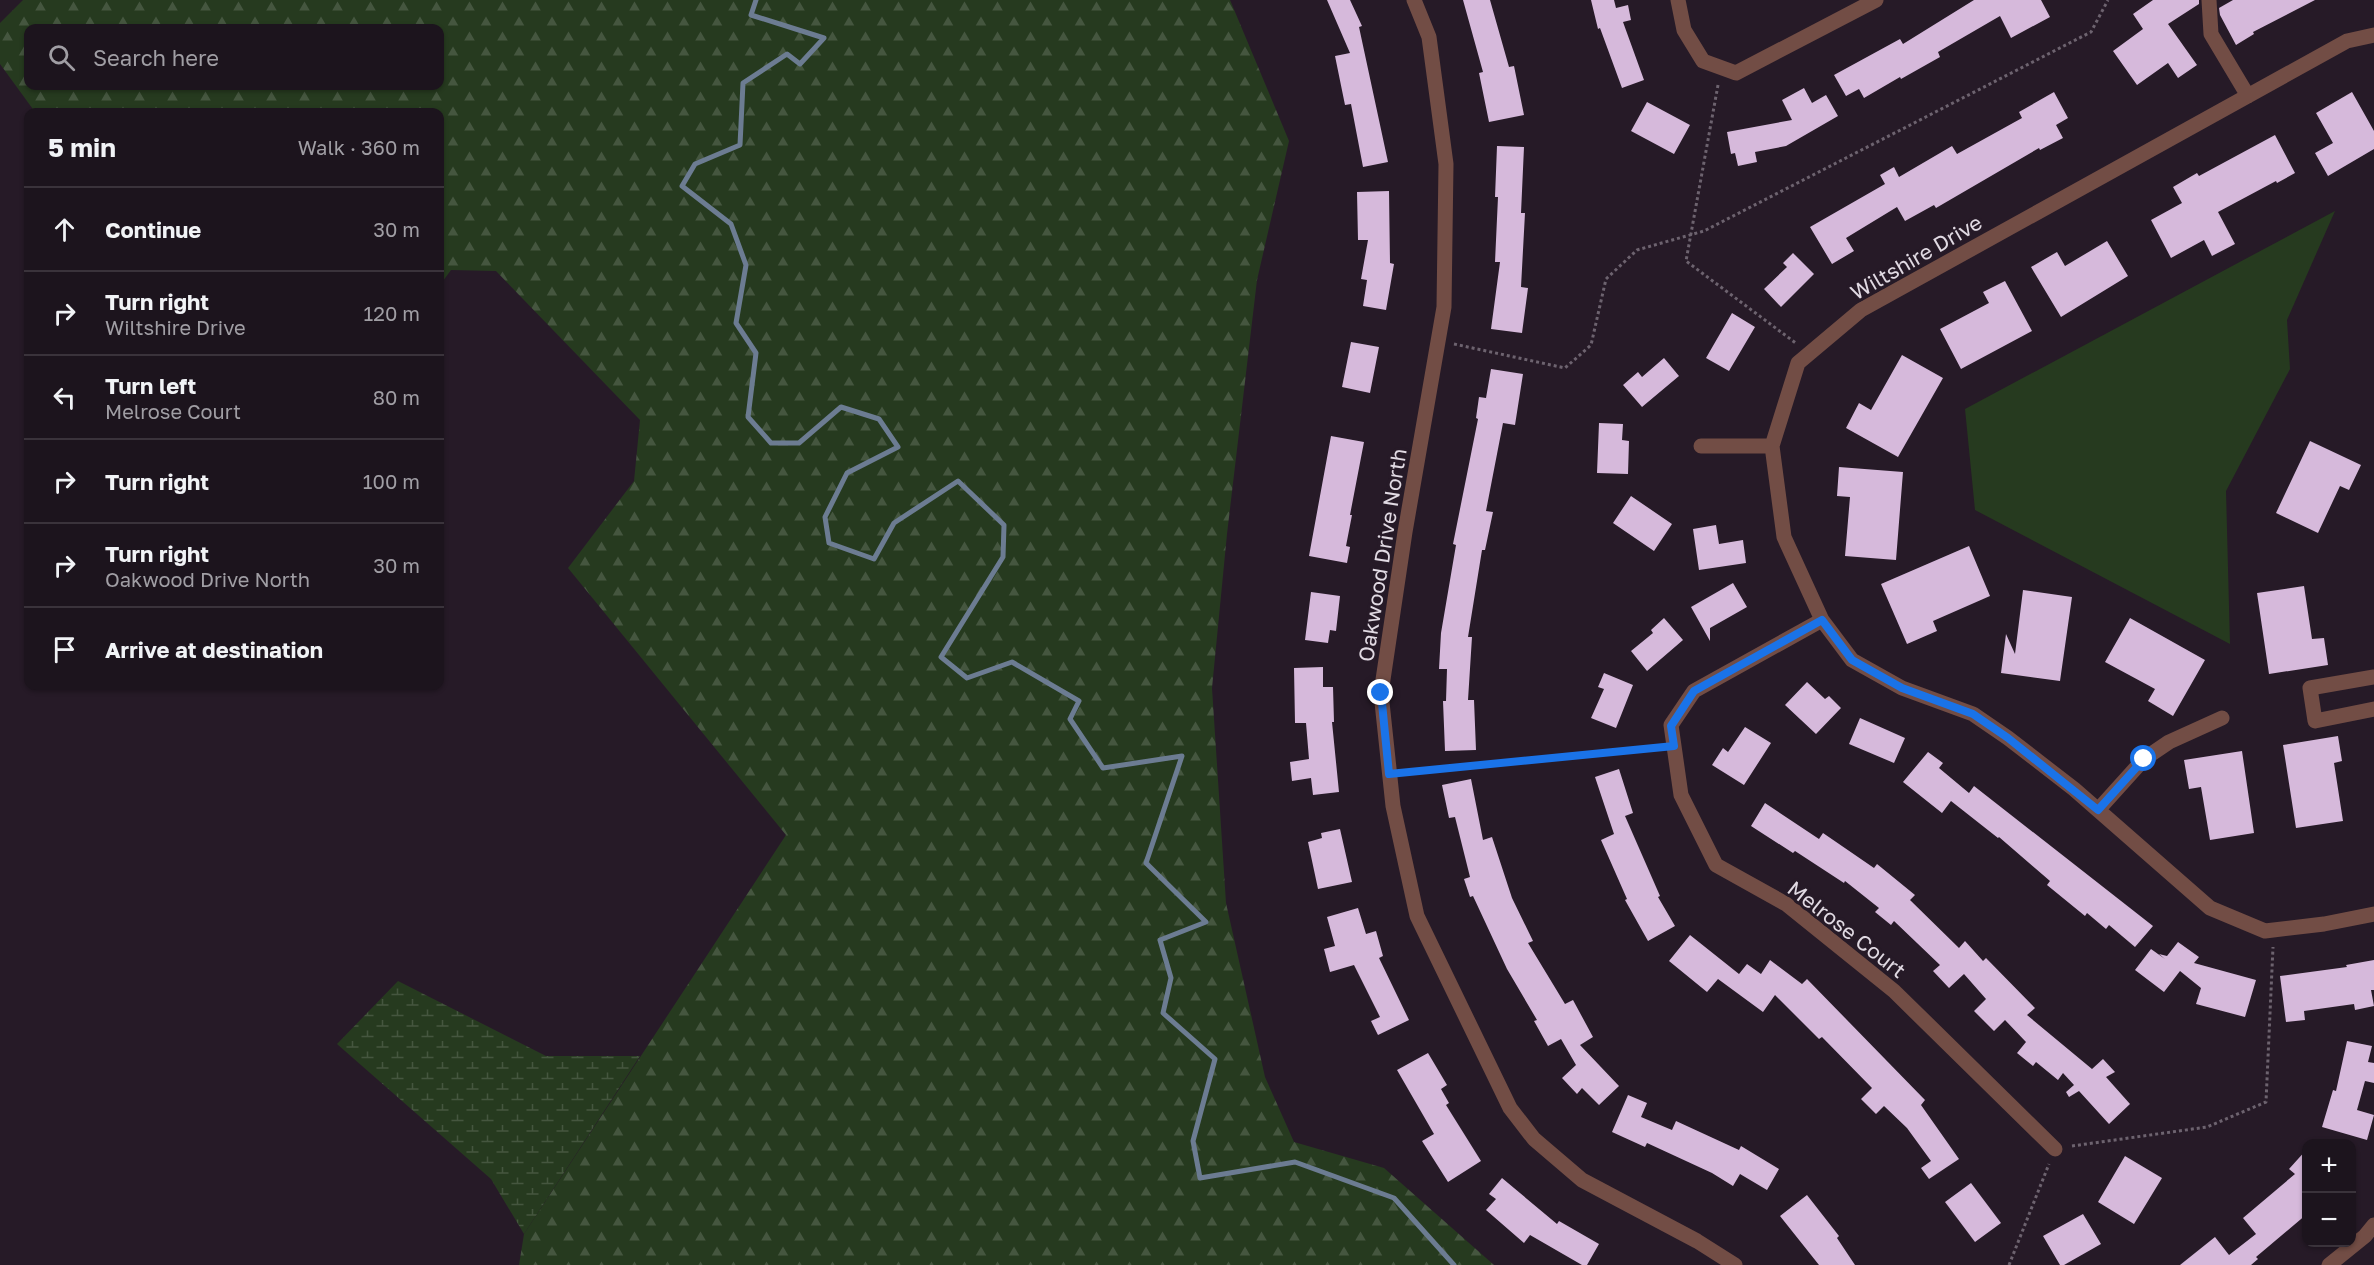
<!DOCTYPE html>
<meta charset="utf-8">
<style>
body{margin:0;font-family:"Golos Text",sans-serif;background:#29212a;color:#f1f3f6}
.controls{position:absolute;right:18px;bottom:18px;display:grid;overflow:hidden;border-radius:12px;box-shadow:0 2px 4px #0004}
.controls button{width:54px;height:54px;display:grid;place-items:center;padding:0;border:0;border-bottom:2px solid #3a333b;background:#1c141d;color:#f1f3f6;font:30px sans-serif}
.stop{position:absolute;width:18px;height:18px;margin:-14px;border:4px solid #1a73e8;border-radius:50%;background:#fff}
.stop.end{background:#1a73e8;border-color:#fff;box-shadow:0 2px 6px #0008}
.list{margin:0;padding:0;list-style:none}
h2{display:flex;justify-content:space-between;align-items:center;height:78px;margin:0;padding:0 24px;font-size:26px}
h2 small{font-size:20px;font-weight:400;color:#a09ea4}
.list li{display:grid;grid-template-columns:39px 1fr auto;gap:18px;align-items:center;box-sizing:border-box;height:84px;padding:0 24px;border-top:2px solid #3a333b}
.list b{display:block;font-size:22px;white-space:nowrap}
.list p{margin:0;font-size:20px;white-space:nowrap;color:#a09ea4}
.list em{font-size:20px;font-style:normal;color:#a09ea4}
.icon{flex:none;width:33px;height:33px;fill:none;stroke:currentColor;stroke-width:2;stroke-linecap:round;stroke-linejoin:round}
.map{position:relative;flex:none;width:2374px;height:1265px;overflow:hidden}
.search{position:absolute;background:#1c141d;box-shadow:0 2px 4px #0004;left:24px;top:24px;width:420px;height:66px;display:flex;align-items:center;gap:15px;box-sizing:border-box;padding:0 21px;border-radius:12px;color:#a09ea4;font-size:22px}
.panel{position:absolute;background:#1c141d;box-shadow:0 2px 4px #0004;left:24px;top:108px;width:420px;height:582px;border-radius:12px}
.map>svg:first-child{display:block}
.green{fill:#263a1f}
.forest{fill:url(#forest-firs);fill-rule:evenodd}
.wetland{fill:url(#wetland-marsh)}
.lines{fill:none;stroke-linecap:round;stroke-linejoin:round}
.stream{stroke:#6c7c92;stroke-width:5}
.building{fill:#d6b9db}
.path{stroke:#6d636f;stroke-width:3;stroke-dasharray:3 3;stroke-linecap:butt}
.minor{stroke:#724d45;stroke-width:15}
.route{stroke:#1a73e8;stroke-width:8}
.labels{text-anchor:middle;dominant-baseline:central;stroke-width:6;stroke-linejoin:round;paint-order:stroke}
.street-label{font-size:21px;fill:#e1dae3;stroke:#261a27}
</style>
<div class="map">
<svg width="2374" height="1265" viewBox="0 0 2374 1265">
<defs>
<pattern id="forest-firs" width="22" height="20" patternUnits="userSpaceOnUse" patternTransform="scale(1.5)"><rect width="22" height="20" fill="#263a1f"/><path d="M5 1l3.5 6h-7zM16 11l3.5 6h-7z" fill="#45563f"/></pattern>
<pattern id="wetland-marsh" width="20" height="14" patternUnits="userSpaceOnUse" patternTransform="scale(1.5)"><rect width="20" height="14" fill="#263a1f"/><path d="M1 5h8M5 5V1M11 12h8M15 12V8" fill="none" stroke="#45563f"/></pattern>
</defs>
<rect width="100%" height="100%" fill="#261a27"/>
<path class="green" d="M2335,211l-48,109 3,49 -64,122 4,153 -255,-134 -10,-101z"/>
<path class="forest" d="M23,0h1207l59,141 -32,139 -30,254 -15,154 14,215 39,174 29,65 90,26 110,97h-975l5,-31 262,-399 -218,-267 66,-87 6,-61 -144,-149 -45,-1 -11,15v-173h-405l-35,-48v-41zM28,28h412v58h-412z"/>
<path class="wetland" d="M398,981l148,75h94l-116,178 -33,-55 -154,-135z"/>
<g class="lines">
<path class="stream" d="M756,0l-5,15 73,23 -24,26 -13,-10 -44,29 -3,62 -45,19 -13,22 49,38 15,41 -10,58 20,30 -8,64 23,26h28l42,-36 38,12 19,28 -51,26 -22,44 4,26 45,16 20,-36 64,-42 46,44 -1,32 -62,100 26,21 45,-16 67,39 -9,18 33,49 79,-12 -36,107 60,59 -46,18 11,38 -8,35 52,46 -22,82 7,37 95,-16 99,36 60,67"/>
</g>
<path class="building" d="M1327,0h23l12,26 -3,1 29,135 -25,5 -12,-63 -6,1 -10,-49 15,-3z
M1463,0h27l19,67 5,-1 10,49 -35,7 -10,-49 4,-1z
M1591,0h23l2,8 12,-3 3,15 -8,2 21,58 -22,8 -22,-60 -2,1z
M1974,0h67l9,17 -39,21 -11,-22 -62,36 2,5 -39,22 -1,-2 -36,21 -5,-9 -13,7 -12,-21 66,-36 3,5z
M2153,0h46v4l-31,20 29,41 -19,13 -10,-15 -31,22 -24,-34 30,-22 -10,-15z
M2233,0h82l-62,32 1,2 -18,11 -16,-30 -1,-7z
M1804,88l8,15 14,-8 12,21 -52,30 -31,6 2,10 -19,4 -3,-13 -4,1 -4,-22 65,-12 -10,-20z
M2054,92l14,26 -12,7 7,13 -23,12 -1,-2 -103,60 -2,-3 -29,16 -8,-14 -51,31 8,13 -22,13 -22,-37 75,-43 -5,-9 14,-8 5,10 53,-31 5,8 65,-36 -3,-6z
M2352,92l22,39v18l-46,27 -13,-23 18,-10 -17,-30z
M1647,102l43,23 -16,29 -43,-23z
M2275,135l20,38 -18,10 -1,-2 -58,31 17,32 -23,12 -8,-16 -33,18 -20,-38 31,-17 -9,-16 24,-14 2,3z
M1497,146l27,1 -3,66h4l-4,74 7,1 -6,45 -31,-4 9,-67h-5l3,-65h-3z
M1389,191l1,72 4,1 -8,46 -23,-4 4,-26 -6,-1 7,-39h-10l-1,-48z
M2107,241l21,35 -67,41 -30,-50 26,-15 8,14z
M1793,253l21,21 -33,33 -17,-18 23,-22 -4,-4z
M2005,281l27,50 -71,38 -21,-40 49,-26 -6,-11z
M1732,313l23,14 -26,44 -23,-13z
M1351,342l28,5 -9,46 -28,-6z
M1902,355l41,23 -45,79 -52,-29 13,-25 12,7z
M1664,358l15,18 -37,31 -19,-22 15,-13 4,5z
M1491,369l32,5 -8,51 -12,-2 -17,88 7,1 -8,38h-3l-14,87h4l-4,63h6l2,50 -31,1 -2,-50h3l1,-32h-8l2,-36 15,-88 -3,-1 25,-125 -2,-1 3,-21 7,1z
M1599,423l24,1 -1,16 7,1 -1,33 -31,-1z
M1331,436l33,6 -14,73h2l-6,31 4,1 -3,16 -38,-7z
M2310,441l51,24 -12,25 -9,-4 -22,47 -42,-20z
M1839,467l64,5 -7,88 -51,-4 5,-59 -13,-1z
M1631,496l41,28 -18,27 -41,-28z
M1716,525l3,19 24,-4 3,23 -47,7 -6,-41z
M1969,546l21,50 -57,25 4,10 -30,13 -26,-60z
M1733,583l14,24 -37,21v13l-19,-34z
M2304,586l8,53 12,-1 4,27 -59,9 -12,-81z
M2023,590l49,7 -12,84 -59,-8 5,-39 9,20z
M1311,592l29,4 -4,35 -6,-1 -2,13 -23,-3z
M1664,618l19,22 -36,31 -16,-20 22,-18 -2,-3z
M2130,618l75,42 -32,56 -25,-15 7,-12 -50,-27z
M1323,667v20h10l1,35h-2l7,70 -26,3 -2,-17 -19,3 -2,-19 19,-3 -3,-36h-11l-1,-55z
M1604,673l29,12 -17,43 -25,-10 13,-29 -6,-2z
M1807,682l18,17 4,-3 12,12 -25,26 -31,-29z
M1860,718l45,20 -11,25 -45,-19z
M1745,727l26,16 -27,42 -32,-20 11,-17 5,4z
M2338,736l4,25 -8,2 9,58 -47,7 -13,-83z
M2242,751l12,82 -44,7 -9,-53 -12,2 -5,-29z
M1928,752l15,11 -4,5 30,25 5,-7 179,140 -18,21 -26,-22 -3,4 -19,-16 -2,3 -38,-31 3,-4 -51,-44 -1,1 -47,-37 -9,12 -39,-31z
M1619,769l14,44 -8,3 35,80 -2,1 17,29 -27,15 -23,-41 2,-1 -26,-59 13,-6 -19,-57z
M1471,779l12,61 9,-3 20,61 21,43 -5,2 37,61 8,-4 20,37 -13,8 39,41 -20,19 -17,-17 -5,6 -15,-16 14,-13 -15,-26 -13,7 -14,-25 3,-1 -30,-51 -34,-73 -3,1 -6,-18 6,-2 -15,-60 -6,1 -7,-33z
M1765,803l54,36 4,-6 51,35 3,-4 38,31 -5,5 49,48 6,-7 18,20 3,-3 49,50 -8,7 65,54 11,-10 12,13 -9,5 24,27 -21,20 -30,-33 -10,6 -3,-5 8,-7 -11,-12 -5,7 -22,-18 -3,4 -16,-13 9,-11 -21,-22 -11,11 -20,-20 12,-12 -22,-25 -15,14 -16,-17 7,-6 -46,-44 -3,4 -16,-13 4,-4 -34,-27 -1,2 -49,-32 -2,2 -42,-27z
M1340,829l12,53 -34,7 -10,-47 14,-4 -1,-5z
M1358,908l8,26 10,-3 7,25 -4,2 30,62 -31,15 -7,-14 9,-4 -26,-52 -24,7 -6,-23 11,-3 -8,-29z
M1690,935l49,39 8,-10 14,10 9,-14 32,24 5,-5 118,121 -4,5 38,54 -30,20 -8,-11 10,-7 -24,-33 -23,-22 -8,8 -15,-15 11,-11 -50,-51 -3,2 -44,-44 -12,17 -45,-33 -11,13 -38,-31z
M2178,942l21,15 -5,6 62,17 -11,37 -49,-13 5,-16 -21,-17 -16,21 -29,-22 16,-21 14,10 -6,-5 8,2z
M2374,960v30h-3l3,16 -19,4 -1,-6 -50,7 1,9 -19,2 -6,-46 67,-9 -1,-2z
M2347,1041l25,5 -4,16 6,1v20l-9,-2 -8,29 17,5 -7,25 -45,-13 11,-37 3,1z
M1428,1053l19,32 -6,4 8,14 -3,2 35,56 -33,21 -26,-41 12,-7 -37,-64z
M1628,1095l19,8 -6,14 31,13 4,-9 63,29 2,-4 38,23 -12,21 -27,-16 -7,12 -21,-13 -65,-30 -2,4 -33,-15z
M2307,1149v65l-51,43 2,2 -7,6h-71l35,-28 14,18 27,-21 -13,-16 52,-44 -6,-5z
M2125,1156l37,22 -28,46 -36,-22z
M1502,1178l55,46 2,-3 40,23 -12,21h-5l-52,-30 -6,8 -38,-33 10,-11 -7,-5z
M1971,1183l30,40 -26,19 -30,-40z
M1807,1195l32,41 -2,2 18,27h-36l-39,-49z
M2083,1214l18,30 -37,21h-4l-17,-29z"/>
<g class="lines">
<path class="path" d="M1718,85l-32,176 111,83
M1454,344l111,24 26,-23 15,-66 31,-29 67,-19 387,-199 17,-32
M1406,772l253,-25
M2072,1146l135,-19 59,-25 7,-155
M2009,1265l40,-101"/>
<path class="minor" d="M1414,0l15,37 17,127 -2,143 -39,225 -24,161 12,113 24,110 93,192 24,31 48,41 115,61 38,24
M1678,0l6,30 19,31 33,12 140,-73
M2209,0l2,34 37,62
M2374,35l-27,6 -486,269 -63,53 -26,83 12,91 38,83 30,40 50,28 71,26 35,24 66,51 136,119 55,23 59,-7 50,-10
M1701,446h71
M1822,620l-128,71 -23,34 10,70 35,70 70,39 108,87 161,158
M2374,677l-64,11 5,33 59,-12
M2098,810l46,-51 25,-17 53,-24
M2329,1265l36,-29 9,-11"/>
</g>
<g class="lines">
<path class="route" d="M1381,693l8,81 285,-28 -3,-20 23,-35 128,-71 30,40 50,28 71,26 35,24 90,72 46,-51"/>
</g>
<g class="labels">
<g class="street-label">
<text transform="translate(1916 257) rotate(-30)">Wiltshire Drive</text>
<text transform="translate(1382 555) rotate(-81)">Oakwood Drive North</text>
<text transform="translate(1847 929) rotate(38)">Melrose Court</text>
</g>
</g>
</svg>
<div class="controls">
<button>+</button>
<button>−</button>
</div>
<div class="stop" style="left:2144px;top:759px"></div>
<div class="stop end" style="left:1381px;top:693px"></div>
<div class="search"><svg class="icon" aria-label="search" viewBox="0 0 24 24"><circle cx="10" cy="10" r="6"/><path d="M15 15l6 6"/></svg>Search here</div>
<section class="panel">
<h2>5 min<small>Walk · 360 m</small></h2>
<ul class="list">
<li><svg class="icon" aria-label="ahead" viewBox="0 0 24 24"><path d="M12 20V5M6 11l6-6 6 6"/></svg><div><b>Continue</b></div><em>30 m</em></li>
<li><svg class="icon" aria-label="right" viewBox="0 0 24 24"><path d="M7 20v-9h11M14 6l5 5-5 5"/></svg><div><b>Turn right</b><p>Wiltshire Drive</p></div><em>120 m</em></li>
<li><svg class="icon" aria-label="left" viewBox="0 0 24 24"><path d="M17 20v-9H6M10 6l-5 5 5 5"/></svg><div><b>Turn left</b><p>Melrose Court</p></div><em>80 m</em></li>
<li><svg class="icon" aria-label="right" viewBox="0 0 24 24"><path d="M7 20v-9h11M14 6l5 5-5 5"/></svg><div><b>Turn right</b></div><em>100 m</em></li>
<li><svg class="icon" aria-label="right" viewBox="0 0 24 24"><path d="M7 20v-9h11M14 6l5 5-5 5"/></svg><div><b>Turn right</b><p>Oakwood Drive North</p></div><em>30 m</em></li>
<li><svg class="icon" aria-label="arrive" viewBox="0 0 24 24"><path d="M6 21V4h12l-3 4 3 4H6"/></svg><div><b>Arrive at destination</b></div></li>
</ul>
</section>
</div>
